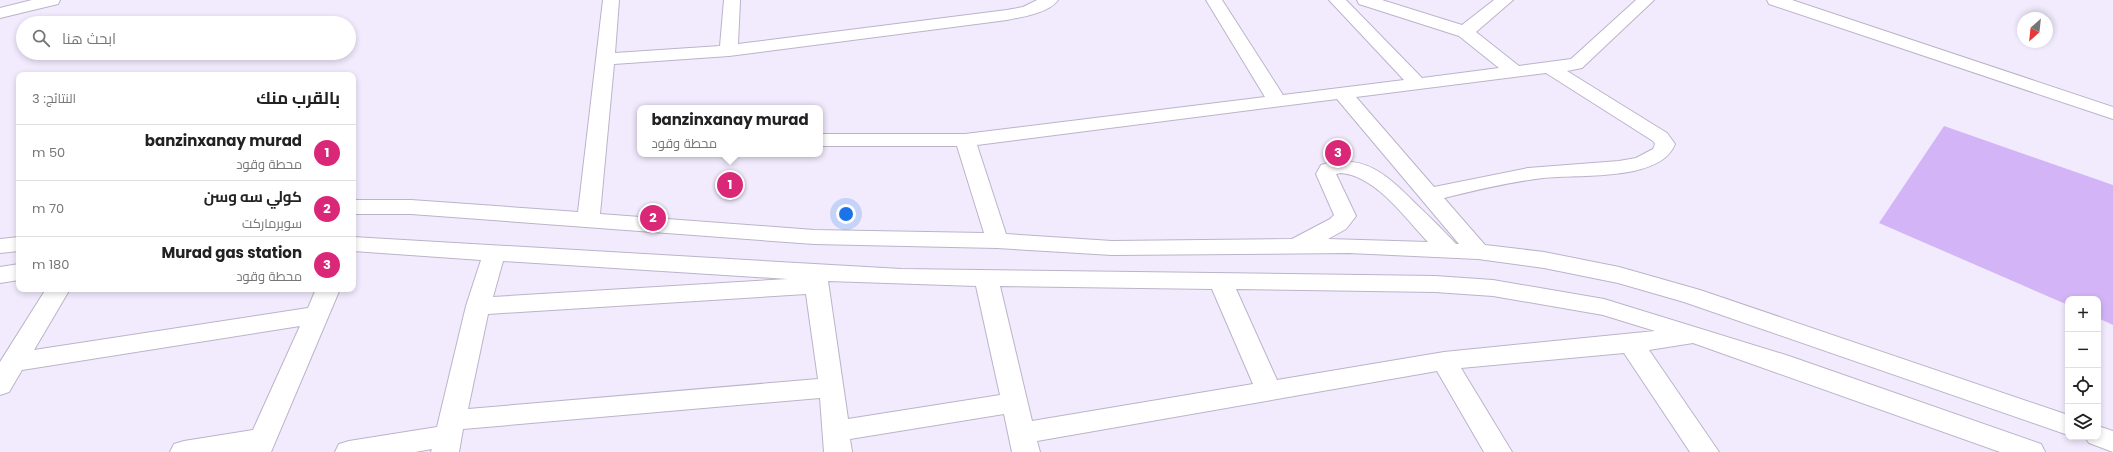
<!DOCTYPE html>
<html lang="ar">
<meta charset="utf-8">
<style>
body{margin:0;font-family:Poppins,Cairo,sans-serif;background:#f2f2f2;color:#222;direction:rtl}
.controls{position:absolute;right:12px;bottom:12px;display:grid;overflow:hidden;border-radius:8px;box-shadow:0 2px 6px #0003}
.controls button{width:36px;height:36px;display:grid;place-items:center;padding:0;border:0;border-bottom:1px solid #e0e0e0;background:#fff;color:#222;font:20px sans-serif}
.compass{position:absolute;left:2017px;top:12px;width:36px;height:36px;border-radius:50%;background:#fff;box-shadow:0 2px 6px #0003;rotate:207deg}
.you{position:absolute;left:846px;top:214px;width:14px;height:14px;margin:-10px;border:3px solid #fff;border-radius:50%;background:#1a73e8;box-shadow:0 0 0 6px #1a73e833}
.badge{display:grid;place-items:center;width:26px;height:26px;border-radius:50%;background:#db2777;color:#fff;font-size:13px;font-weight:700}
.pin{position:absolute;translate:-50% -50%;border:2px solid #fff;box-shadow:0 1px 4px #0006}
.popup{position:absolute;left:637px;top:105px;width:186px;height:52px;box-sizing:border-box;display:grid;place-content:center;border-radius:8px;background:#fff;filter:drop-shadow(0 1px 3px #0005);font-size:13px;white-space:nowrap;color:#767676}
.popup b{font-size:15px;color:#222}
.popup::after{content:'';position:absolute;left:50%;top:100%;margin-left:-8px;border:8px solid transparent;border-top-color:#fff}
.list{margin:0;padding:0;list-style:none}
h2{display:flex;justify-content:space-between;align-items:center;height:52px;margin:0;padding:0 16px;font-size:17px}
h2 small{font-size:13px;font-weight:400;color:#767676}
.list li{display:grid;grid-template-columns:26px 1fr auto;gap:12px;align-items:center;box-sizing:border-box;height:56px;padding:0 16px;border-top:1px solid #e0e0e0}
.list b{display:block;font-size:15px;white-space:nowrap}
.list p{margin:0;font-size:13px;white-space:nowrap;color:#767676}
.list em{font-size:13px;font-style:normal;color:#767676}
.icon{flex:none;width:22px;height:22px;fill:none;stroke:currentColor;stroke-width:2;stroke-linecap:round;stroke-linejoin:round}
.map{position:relative;flex:none;width:2113px;height:452px;overflow:hidden;direction:ltr}
.search{position:absolute;background:#fff;box-shadow:0 2px 6px #0003;left:16px;top:16px;width:340px;height:44px;display:flex;align-items:center;gap:10px;box-sizing:border-box;padding:0 14px;border-radius:22px;color:#767676;font-size:15px}
.panel{position:absolute;background:#fff;box-shadow:0 2px 6px #0003;left:16px;top:72px;width:340px;height:220px;border-radius:8px;direction:rtl}
.map>svg:first-child{display:block}
.green{fill:#d3b5f7}
.lines{fill:none;stroke-linecap:round;stroke-linejoin:round}
.minor-casing{stroke:#bcb3c9;stroke-width:2}
.minor{fill:#fff;fill-rule:evenodd}
</style>
<div class="map">
<svg width="2113" height="452" viewBox="0 0 2113 452">
<rect width="100%" height="100%" fill="#f2ebfe"/>
<path class="green" d="M1944,126l169,59v140l-15,-7v-19h-30v6l-189,-82z"/>
<g class="lines">
<defs>
<path id="minor" d="M32,0h28l-2,4 -58,14v-10z
M603,0h16l-4,53 105,-7 4,-46h16l-2,44 269,-34 16,-3 14,-7h21c-9,13 -36,17 -51,20l-278,36 -115,8 -14,150 214,16 170,3 -27,-87h-137v-12h145l300,-37 -59,-97h16l61,95 121,-15 -75,-80h17l76,78 77,-10 -40,-32 -100,-32 -2,-4h25l80,25 32,-25h19l-37,32 43,34 52,-7 65,-59h18l-72,68 -15,3 100,62 8,11c-14,38 -98,30 -132,34 -34,4 -67,12 -99,20l41,47 59,7 75,15 81,23 368,125v20l-384,-133 -66,-19 -74,-15 -66,-9 -129,-6 -237,2 -115,-7 -183,-4 -403,-30h-58v-14h58l167,12zM1546,73l107,68 2,3 -2,5 -17,9 -17,3 -91,7 -94,19 -78,-90zM1337,99l122,145h-3c-13,-14 -26,-27 -40,-40 -28,-28 -52,-52 -95,-39l-5,9 18,41 -4,4 -38,20 -180,2 -106,-7 -29,-89zM1341,173c35,3 64,45 87,69l-100,-3 18,-10 10,-13 -20,-42z
M1767,0h25l321,107v12l-344,-115z
M19,237v14l-19,2v-14z
M353,237l548,32 534,7 58,4 111,19 185,57 252,88 4,8h-45l-307,-109 -44,7 70,102h-29l-66,-99 -163,15 51,84h-28l-47,-81 -400,70 3,11h-28l-8,-38 -154,25 2,13h-28l-4,-54 -357,31 -4,23h-28l1,-3 -17,3h-80l4,-8 10,-3 88,-14 29,-121 15,-46 -128,-9zM503,261l285,18 -295,18zM828,281l148,5 24,109 -152,24zM1000,286l212,3 41,95 -221,37zM1236,289l199,3 58,4 110,19 52,16 -211,21 -167,28zM806,294l12,85 -350,30 20,-95z
M19,264v16l-19,3v-16z
M46,289h24l-36,61 274,-42 8,-19h24l-69,163h-101l4,-8 10,-3 69,-11 47,-104 -278,44 -13,22 -9,3v-33z
M2098,426l15,5v21l-24,-9 -4,-6h13z"/>
</defs>
<use href="#minor" class="minor-casing"/>
<use href="#minor" class="minor"/>
</g>
</svg>
<div class="controls">
<button>+</button>
<button>−</button>
<button><svg class="icon" aria-label="locate" viewBox="0 0 24 24"><circle cx="12" cy="12" r="6"/><path d="M12 2v4M12 18v4M2 12h4M18 12h4"/></svg></button>
<button><svg class="icon" aria-label="layers" viewBox="0 0 24 24"><path d="M12 4l9 5-9 5-9-5zM3 14l9 5 9-5"/></svg></button>
</div>
<svg class="compass" viewBox="-18 -18 36 36"><path d="M0-13l5 13h-10z" fill="#e53935"/><path d="M0 13l5-13h-10z" fill="#767676"/></svg>
<div class="you"></div>
<div class="pin badge" style="left:730px;top:185px">1</div>
<div class="popup"><b>banzinxanay murad</b>محطة وقود</div>
<div class="pin badge" style="left:653px;top:218px">2</div>
<div class="pin badge" style="left:1338px;top:153px">3</div>
<div class="search"><svg class="icon" aria-label="search" viewBox="0 0 24 24"><circle cx="10" cy="10" r="6"/><path d="M15 15l6 6"/></svg>ابحث هنا</div>
<section class="panel">
<h2>بالقرب منك<small>النتائج: 3</small></h2>
<ul class="list">
<li><span class="badge">1</span><div><b>banzinxanay murad</b><p>محطة وقود</p></div><em>50 m</em></li>
<li><span class="badge">2</span><div><b>كولي سه وسن</b><p>سوبرماركت</p></div><em>70 m</em></li>
<li><span class="badge">3</span><div><b>Murad gas station</b><p>محطة وقود</p></div><em>180 m</em></li>
</ul>
</section>
</div>
